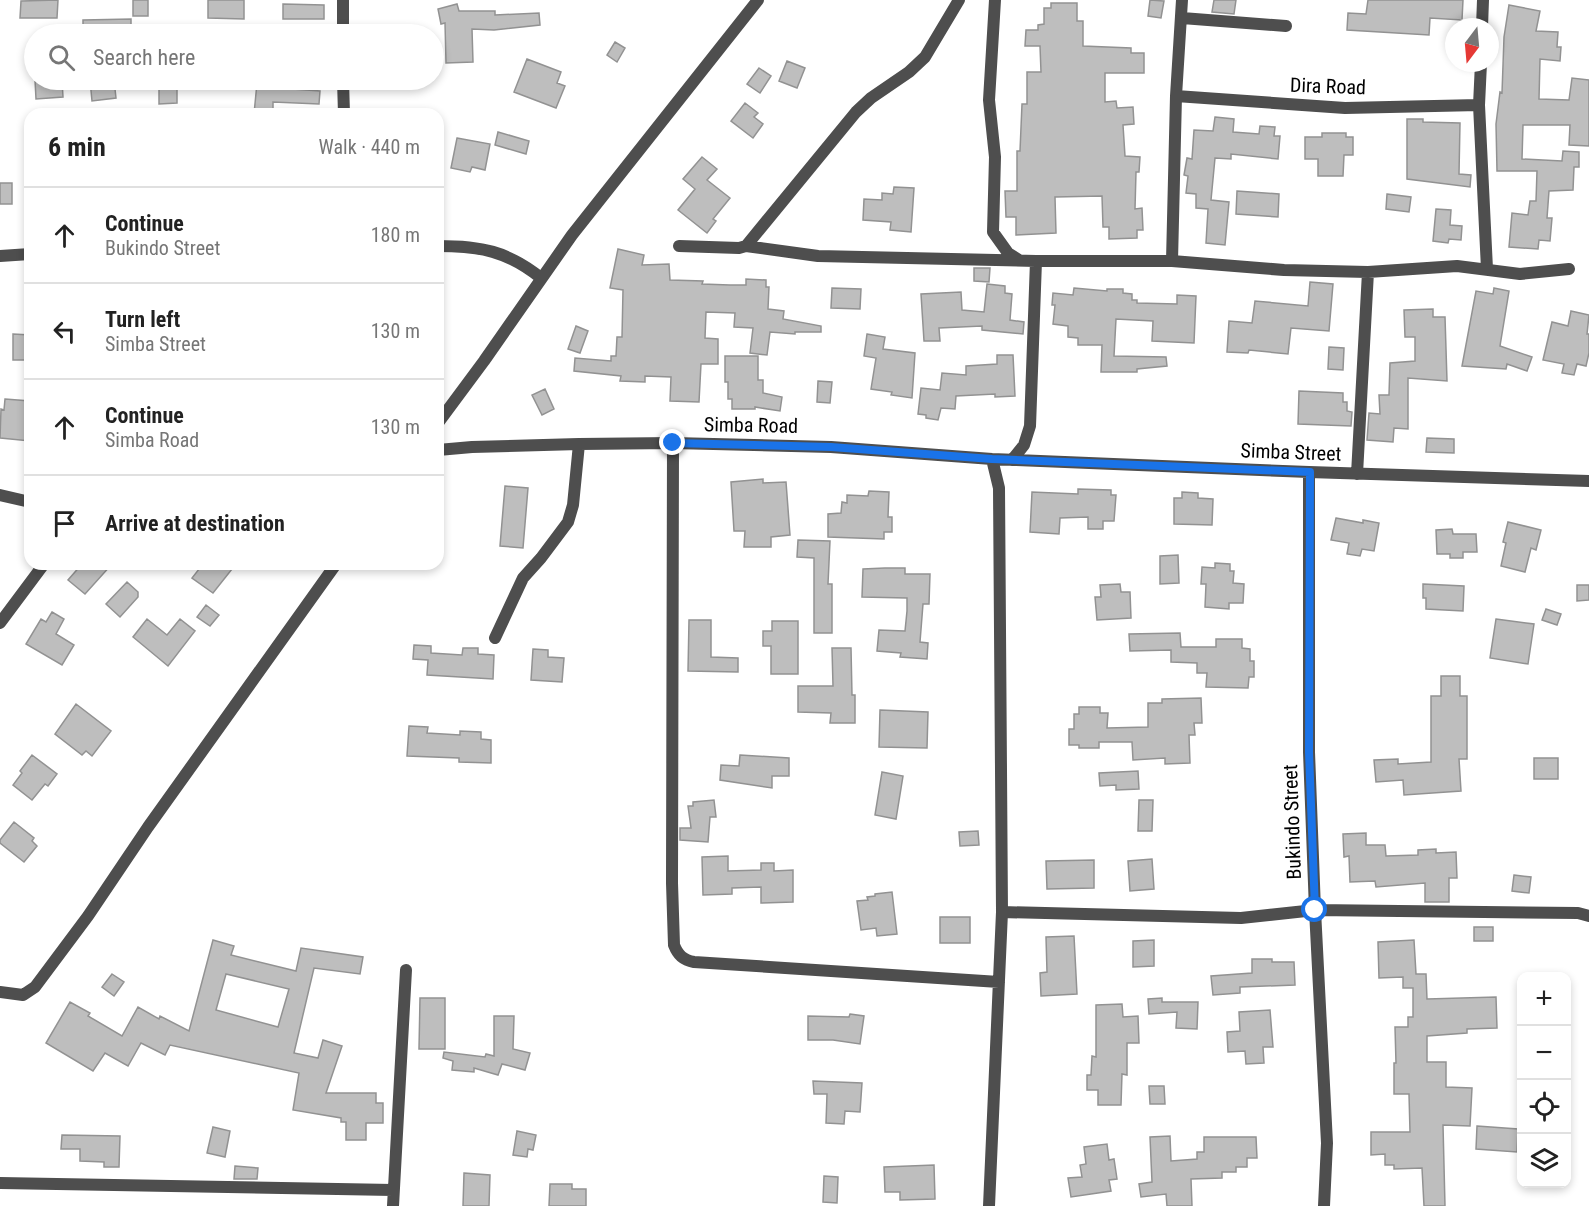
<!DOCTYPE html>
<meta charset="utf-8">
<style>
body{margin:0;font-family:"Roboto Condensed",sans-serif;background:#f6f6f6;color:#222}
.controls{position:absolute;right:18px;bottom:18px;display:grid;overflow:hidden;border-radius:12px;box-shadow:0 3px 9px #0003}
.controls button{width:54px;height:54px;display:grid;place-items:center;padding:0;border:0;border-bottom:2px solid #e0e0e0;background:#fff;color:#222;font:30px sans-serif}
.compass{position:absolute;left:1445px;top:18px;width:54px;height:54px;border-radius:50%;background:#fff;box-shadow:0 3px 9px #0003;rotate:196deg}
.stop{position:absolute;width:18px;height:18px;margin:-14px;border:4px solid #1a73e8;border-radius:50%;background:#fff}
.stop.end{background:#1a73e8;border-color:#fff;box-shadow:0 2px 6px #0008}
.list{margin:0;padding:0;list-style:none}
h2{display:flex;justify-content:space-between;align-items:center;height:78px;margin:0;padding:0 24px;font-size:26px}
h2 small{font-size:20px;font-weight:400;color:#767676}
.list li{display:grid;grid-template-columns:39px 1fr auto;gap:18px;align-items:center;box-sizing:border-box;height:96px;padding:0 24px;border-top:2px solid #e0e0e0}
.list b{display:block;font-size:22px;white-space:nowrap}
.list p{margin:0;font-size:20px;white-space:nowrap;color:#767676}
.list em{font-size:20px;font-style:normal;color:#767676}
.icon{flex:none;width:33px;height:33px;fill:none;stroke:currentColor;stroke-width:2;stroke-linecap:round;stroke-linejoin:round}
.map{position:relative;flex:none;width:1589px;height:1206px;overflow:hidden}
.search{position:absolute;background:#fff;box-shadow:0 3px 9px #0003;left:24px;top:24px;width:420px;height:66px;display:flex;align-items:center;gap:15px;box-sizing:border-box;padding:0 21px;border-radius:33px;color:#767676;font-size:22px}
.panel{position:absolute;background:#fff;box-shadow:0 3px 9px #0003;left:24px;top:108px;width:420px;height:462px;border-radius:18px}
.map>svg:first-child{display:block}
.building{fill:#bebebe;stroke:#929292;stroke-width:1.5;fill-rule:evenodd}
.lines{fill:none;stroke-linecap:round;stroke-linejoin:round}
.minor{stroke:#4e4e4e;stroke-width:12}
.route{stroke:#1a73e8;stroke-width:8}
.labels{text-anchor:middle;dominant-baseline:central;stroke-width:5;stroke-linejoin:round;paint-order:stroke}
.street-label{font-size:20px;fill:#000;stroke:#fff}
</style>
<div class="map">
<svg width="1589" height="1206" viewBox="0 0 1589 1206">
<rect width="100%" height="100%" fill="#fff"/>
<path class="building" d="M58,0l-1,18h-37l1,-17z
M133,0h15v16h-15z
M208,0h36v19l-36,-1z
M1150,0l14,1 -3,17 -13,-2z
M1214,0h22l-2,14 -22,-2z
M1368,0h95l-1,20 -32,-2 -1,17 -82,-5 1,-17 18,1z
M1051,3h26v18h6v25l48,2v5h13v20h-39v29l11,-1 1,7 16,-1 1,17 -11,1 2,31 15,1 -1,15h-3l-1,37 7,-1 1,22h-6v8l-28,1v-12h-6l-1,-31 -47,1 1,36 -40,2v-18h-10l-1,-26h12v-40h3l2,-47h5v-32h14l-1,-26h-15l1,-16h12v-5l6,-1v-16h7z
M283,4l41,1v14h-41z
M457,4l2,7h36v4l44,-2 1,12 -46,5 -22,-1 1,33 -27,1 -1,-40 -4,1 -3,-15z
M1509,5l31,6 -4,20 22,1 -1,15h4l-1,14 -20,-2 -1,40 30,1 3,-22 17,2v66l-20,-1 1,-20h-47l-1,34 40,2 1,-10 16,1v15h-5l-1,23 -24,1 -2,27h5l-2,23 -11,-1 -1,9 -29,-2 3,-34 16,2 2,-14h6l1,-30h-40l-1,-47 4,-32 2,1 2,-56z
M131,19v15h-48v-14z
M615,42l10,6 -8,14 -10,-7z
M527,59l34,13 -4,11 8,3 -9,22 -42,-16z
M787,61l18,7 -8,20 -18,-7z
M759,68l12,8 -11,17 -13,-9z
M35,80h27l1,17 -27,2z
M90,80h24l2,18 -24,3z
M159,80h18v23l-18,1z
M257,83l36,3v3l27,2 -1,13 -46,-2v12h-19z
M745,103l13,10 -4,4 9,7 -10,14 -22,-17z
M1215,117l19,2 -1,13 26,2 1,-8 15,1 -1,9h6l-2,23 -47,-5v5l-16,-1 -4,42 18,2 -4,43 -19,-2 2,-34 -12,-1v-14l-10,-1 2,-17 -4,-1 3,-17 5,1 2,-29 19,1z
M1407,119h16v3l37,1 -1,51 12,1 -1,12 -63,-8z
M498,132l31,9 -3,13 -31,-9z
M1322,133h24v4h7v18h-9l-1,21h-25v-17h-13v-22h17z
M457,138l33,6 -5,26 -13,-3 -2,5 -19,-4z
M702,157l15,12 -10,11 23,18 -17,21 3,2 -9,12 -29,-23 17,-21 -12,-10z
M0,183h12v21h-12z
M894,187l20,1 -3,44 -21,-2 1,-8 -28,-2 1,-21 18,1v-7l11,1z
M1237,191l42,3 -1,23 -42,-3z
M1387,194l24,3 -2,15 -23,-3z
M1436,209l15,1 -1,15 12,1 -1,14 -12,-1 -1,4 -15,-2z
M618,249l26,6 -2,10 27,-1 1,16 33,1 -1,3 28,1h16v-6l20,1v7h3l-1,22 16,2 -1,8 38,7v6h-26v2l-25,-2 -3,23 -17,-2 3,-25 -19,-1 1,-14 -29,-1 -1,26 13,1v25h-17l-2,38 -29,-1 1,-24 -26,-1v6l-25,-1 1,-5 -47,-5 1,-13 36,3v-5h5l1,-19h5l1,-47 -13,-2z
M974,268h16l-1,14 -15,-1z
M1310,282l23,2 -4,47 -38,-3 -3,26 -39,-4 -1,3 -21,-1 2,-31 23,2 3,-22 53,5z
M987,284l18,2v7l7,1 -2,26 14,2 -1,12 -41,-4v-4l-43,2 1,13h-16l-3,-47 40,-2 1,18 22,2z
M832,288l29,1 -1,20 -29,-1z
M1074,288l33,3v-2h16v4l9,1v6h5v3l40,1v-9l19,1 -2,47 -42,-2 1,-20 -37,-2 -2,37 52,1 1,9 -30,3v3h-36l1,-27h-24v-7l-10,-1v-11l-15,-2 2,-19h-3l1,-12 20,2z
M1494,288l15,3 -9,55 32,11 -5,14 -20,-7 -1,5 -44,-3 14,-75 17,3z
M1433,309v8h12l2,64 -39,-3v51l-14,-1 -1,14 -26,-2 2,-27 11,1 -1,-19h10l1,-32 25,-2v-24h-10l-1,-27z
M1571,311l18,4 -2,19h2v19l-3,13 -9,-2 -3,11 -12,-2 2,-9 -21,-4 9,-38 16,4z
M576,326l12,5 -8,22 -12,-4z
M13,334l17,1v25h-17z
M867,334l18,3 -2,12 32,4 -3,45 -21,-3 1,-3 -21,-3 5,-31 -12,-2z
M1329,347l15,1 -1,22 -15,-1z
M997,355h16l2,41 -20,1v-3l-39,2 -1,13 -14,-1 -3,12 -12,-2v-3l-8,-1 3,-26 19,2 2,-17 24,2v-9l31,-2z
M725,356h33v24h5v13l19,4 -2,14 -25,-4v2h-23v-10h-4v-17h-3z
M818,381l14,1 -2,21 -13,-1z
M545,389l9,20 -12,6 -10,-20z
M1299,391l44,2v9h4v9l5,1 -1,14 -53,-2z
M5,399l25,2v40l-30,-3 1,-29 3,1z
M1427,438l27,1v14l-28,-1z
M763,479v4l23,-1 4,53 -19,2v10h-27l1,-16h-11l-3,-49z
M505,486l23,2 -5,60 -23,-2z
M1078,489l33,1v5h5l-2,26h-11v8h-15v-12l-28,1 -1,16 -29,-2 2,-40 46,2z
M869,491l20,1 -1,25h4v15h-8v7l-56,-2v-23l13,-1 1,-11 5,1v-8l21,1z
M1182,492l16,1v5l15,1 -1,26 -38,-1v-26h8z
M1336,518l27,5v-3l16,3 -5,28 -12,-2 -2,7 -13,-2 2,-11 -18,-3z
M1508,522l33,8 -5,20 -5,-2 -6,24 -24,-6 5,-23 -3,-1z
M1452,529l1,5h23l1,18h-14v6h-13v-4h-13l-1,-24z
M798,540l32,1 -2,43h4v49h-18v-75l-17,-1z
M1178,555l1,28 -19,1v-28z
M1215,563l15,1v7h4l-1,12 11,1 -1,19h-14v6l-24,-2 1,-23h-5l1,-17 13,1z
M82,564h30l-27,30 -17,-14z
M203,564h33l-23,29 -21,-15z
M885,568h20v6h25l-1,30h-6l-3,38 8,1 -1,16 -27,-2 1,-4 -24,-2 2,-21 26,1 2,-20v-13l-45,-1 1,-28z
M127,582l11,10v5l-18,20 -14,-13z
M1120,584l1,8h9l1,26 -34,2 -2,-23h6l-1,-12z
M1423,584l41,2 -1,25 -37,-2v-11h-3z
M1577,585h12v15l-12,1z
M206,605l13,10 -9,11 -13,-9z
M1546,609l15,5 -4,11 -15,-5z
M52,612l12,7 -8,15 18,11 -12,20 -36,-21 15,-25 5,3z
M147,619l20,16 13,-16 15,12 -27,35 -35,-29z
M1496,619l38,5 -6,40 -38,-6z
M689,620h22v37l27,1v14l-50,-1z
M772,621h26v53h-27v-28h-8v-15h9z
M1180,633l1,14h35v-8h26v9l8,1v12h4v16h-5l-1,11 -42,-1 1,-14h-10v-10l-26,-1v-12l-41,1 -1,-17z
M414,645l17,1v7l31,2 1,-7h15v6l16,1 -1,24 -66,-4 1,-15 -15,-1z
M832,648h19l1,47h3v28h-25l1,-10 -33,-1v-26h35z
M533,649l15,1v7l16,1 -2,24 -31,-2z
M1441,676h19v20h7v63h-8l2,32 -57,4 -1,-15 -27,2 -2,-22 24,-1v5l33,-2v-66h10z
M1201,698l1,25h-8l1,12h-6l1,28 -25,1v-6l-32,2 -1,-18h-33v6h-20v-3h-10v-16h5v-15h5v-7h21v6h8l-1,15 41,-1v-24h14v-4z
M76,704l35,27 -19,25 -6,-5 -4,4 -27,-21z
M880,710l48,2 -1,36 -48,-1z
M409,726l19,1 -1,6 33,2v-4l21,1v7l10,1v23l-32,-1v-4l-52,-2z
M32,755l25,19 -9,12 -3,-2 -13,16 -19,-15 9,-12 -2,-2z
M740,755l49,3v18h-17v12l-52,-8 1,-15 18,1z
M1534,758h24v21h-24z
M1138,771l1,18 -23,1v-5l-16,1 -1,-13z
M882,772l21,4 -7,43 -21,-4z
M714,800l2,17h-6l-2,25 -28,-2v-12h11l-3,-22h5v-4z
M1139,800h14l-1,31h-14z
M14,822l20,16 -2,3 5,5 -13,16 -24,-19v-3z
M978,831l1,14 -19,1 -1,-14z
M1366,833v12h19l1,11 32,-1v-5l18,-1v4l20,-1 1,26h-8v24h-24v-19l-49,4 -1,-6 -25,1 -1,-26 -5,1 -1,-23z
M728,856v15l33,-1v-7h13v8l19,-1v32l-32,1v-16l-29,1v6l-29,1 -1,-38z
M1152,859l2,30 -24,2 -2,-30z
M1094,860v28l-47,1 -1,-28z
M1514,875l17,2 -2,16 -17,-2z
M892,892l5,42 -20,2 -1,-8 -15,2 -4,-29 11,-1 -1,-3 8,-1v-2z
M940,917h30v26h-30z
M1474,927h19v14h-19z
M1074,936l3,58 -36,2 -1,-23 7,-1 -1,-35z
M213,940l21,6 -3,9 65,16 5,-23 62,9 -3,17 -46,-6 -20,85 24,5 5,-18 19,6 -16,47h50v10h7v20h-17v17h-20v-18h-5v-4l-48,-8 6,-37 -129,-28 -5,10 -24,-12 -13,23 -23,-13 -12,18 -47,-28 24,-41 20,11 -2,3 34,20 16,-29 21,12 1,-3 29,15zM226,974l63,15 -11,38 -62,-17z
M1154,940v26l-21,1v-26z
M1414,940l2,34h10l1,25 69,-2 1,31 -30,1v4l-40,3v26h19v25l26,1 -2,38 -27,-1 2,81h-21l-2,-38 -28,1v-4h-9v-11l-14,1v-23h39l-1,-38h-15v-31h2l-1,-36h13v-10h5v-29h-10v-11l-24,1 -1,-36z
M1252,959h20v3h22l1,23 -55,2v6l-27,2 -2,-19 41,-3z
M112,974l12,8 -10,14 -12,-9z
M420,998h25v51h-26z
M1162,998v4h36l-1,27 -21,-1 1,-16 -28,2 -1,-15z
M1122,1004l1,13 15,-1 1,27h-12v32l-5,-1 -1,31h-23v-15h-11v-15h4l1,-19 4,1v-52z
M1270,1010l3,37h-10l1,16 -18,1 -1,-13 -17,1 -1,-20 13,-1 -1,-19z
M850,1014l14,2 -4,28 -27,-4h-25v-24l41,1z
M494,1016h20l-1,33 17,4 -5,17 -23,-6 -4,11 -24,-7v4l-22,-2 1,-9 -10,-3 1,-6 41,5 1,-3 8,2z
M813,1081l49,2 -2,29 -15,-1 -1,13 -18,-1 1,-29h-13z
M1149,1086h15l1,18h-15z
M1477,1126l41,3 -1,23 -41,-3z
M213,1127l17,4 -5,26 -18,-4z
M517,1131l19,4 -3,15 -5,-1 -1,8 -14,-2z
M62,1135l58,1 -1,31h-15v-5l-24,-1v-12h-19z
M1170,1136l1,25 26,-2v-7h7v-15h52l1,21h-10v9h-11v5h-14v6l-31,1 1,27h-25l-1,-12 -25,3 -2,-13 13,-2 -2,-45z
M1107,1144l2,16 5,-1 3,20 -8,1 2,11 -40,6 -3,-19 14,-1 -2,-12 6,-1 -2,-17z
M934,1165l1,34 -35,1v-8h-15l-1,-25z
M235,1166l23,2 -1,11h-23z
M464,1173l26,2 -1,31h-26z
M824,1176l14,1 -1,26 -14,-1z
M550,1184h22v5h14v17h-37z"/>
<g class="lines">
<path class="minor" d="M343,0v34
M995,0l-6,100 6,57 -2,75 15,21 11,7
M1182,18l104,8
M1482,27l1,-27
M1481,63l-2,42 8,164
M343,80l1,34
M1176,96l169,12 134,-3
M438,246c43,0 69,5 103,32
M679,246l60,2 7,-2 72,10 218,5h136l112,9 84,2 89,-6 63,8 49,-5
M746,246l110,-134 15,-14 38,-26 16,-15 34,-57
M0,256l30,-2
M1172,261l4,-165 6,-96
M438,423l46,-62 88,-126 186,-235
M673,443l-1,440 2,62c4,10 9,15 20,17l305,20
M438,450l34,-3 107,-3 94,-1 158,4 161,12 317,13 280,9
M1012,460l12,-15 6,-19 6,-165
M1309,472v280l6,158 12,233 -3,63
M1357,474l11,-202
M0,495l30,7
M0,623l44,-59
M495,638l28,-60 18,-20 27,-36 5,-17 6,-61
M1002,912l239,6 74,-8 263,3 11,3
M0,992l23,3 12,-8 53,-71 60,-89 188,-263
M0,1183l393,7
M393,1206l13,-236
M989,1206l13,-294 -3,-424 -7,-29"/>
</g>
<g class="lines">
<path class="route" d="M673,443l158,4 161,12 318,13 -1,280 6,158"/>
</g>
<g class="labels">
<g class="street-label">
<text transform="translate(1328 86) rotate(2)">Dira Road</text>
<text transform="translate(751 425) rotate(1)">Simba Road</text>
<text transform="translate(1291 452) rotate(2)">Simba Street</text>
<text transform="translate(1292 822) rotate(-92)">Bukindo Street</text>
</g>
</g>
</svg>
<div class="controls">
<button>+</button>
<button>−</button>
<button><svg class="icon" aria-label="locate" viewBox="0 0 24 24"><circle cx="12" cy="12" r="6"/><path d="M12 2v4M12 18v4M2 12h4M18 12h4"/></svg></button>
<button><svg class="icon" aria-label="layers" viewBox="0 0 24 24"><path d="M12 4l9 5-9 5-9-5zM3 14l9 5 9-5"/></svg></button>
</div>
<svg class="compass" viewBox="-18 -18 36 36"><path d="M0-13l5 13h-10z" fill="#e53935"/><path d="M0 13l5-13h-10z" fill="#767676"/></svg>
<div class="stop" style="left:1315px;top:910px"></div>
<div class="stop end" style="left:673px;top:443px"></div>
<div class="search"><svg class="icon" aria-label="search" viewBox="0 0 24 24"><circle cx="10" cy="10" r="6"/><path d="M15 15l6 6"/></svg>Search here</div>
<section class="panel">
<h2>6 min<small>Walk · 440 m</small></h2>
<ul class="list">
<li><svg class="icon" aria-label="ahead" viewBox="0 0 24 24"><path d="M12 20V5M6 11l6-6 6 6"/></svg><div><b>Continue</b><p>Bukindo Street</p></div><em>180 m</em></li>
<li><svg class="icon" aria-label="left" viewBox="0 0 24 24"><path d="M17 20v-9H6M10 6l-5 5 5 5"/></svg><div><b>Turn left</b><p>Simba Street</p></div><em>130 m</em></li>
<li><svg class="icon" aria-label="ahead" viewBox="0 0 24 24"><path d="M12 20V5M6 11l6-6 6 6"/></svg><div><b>Continue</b><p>Simba Road</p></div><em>130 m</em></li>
<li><svg class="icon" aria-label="arrive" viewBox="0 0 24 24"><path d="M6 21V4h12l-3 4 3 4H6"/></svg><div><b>Arrive at destination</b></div></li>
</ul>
</section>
</div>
